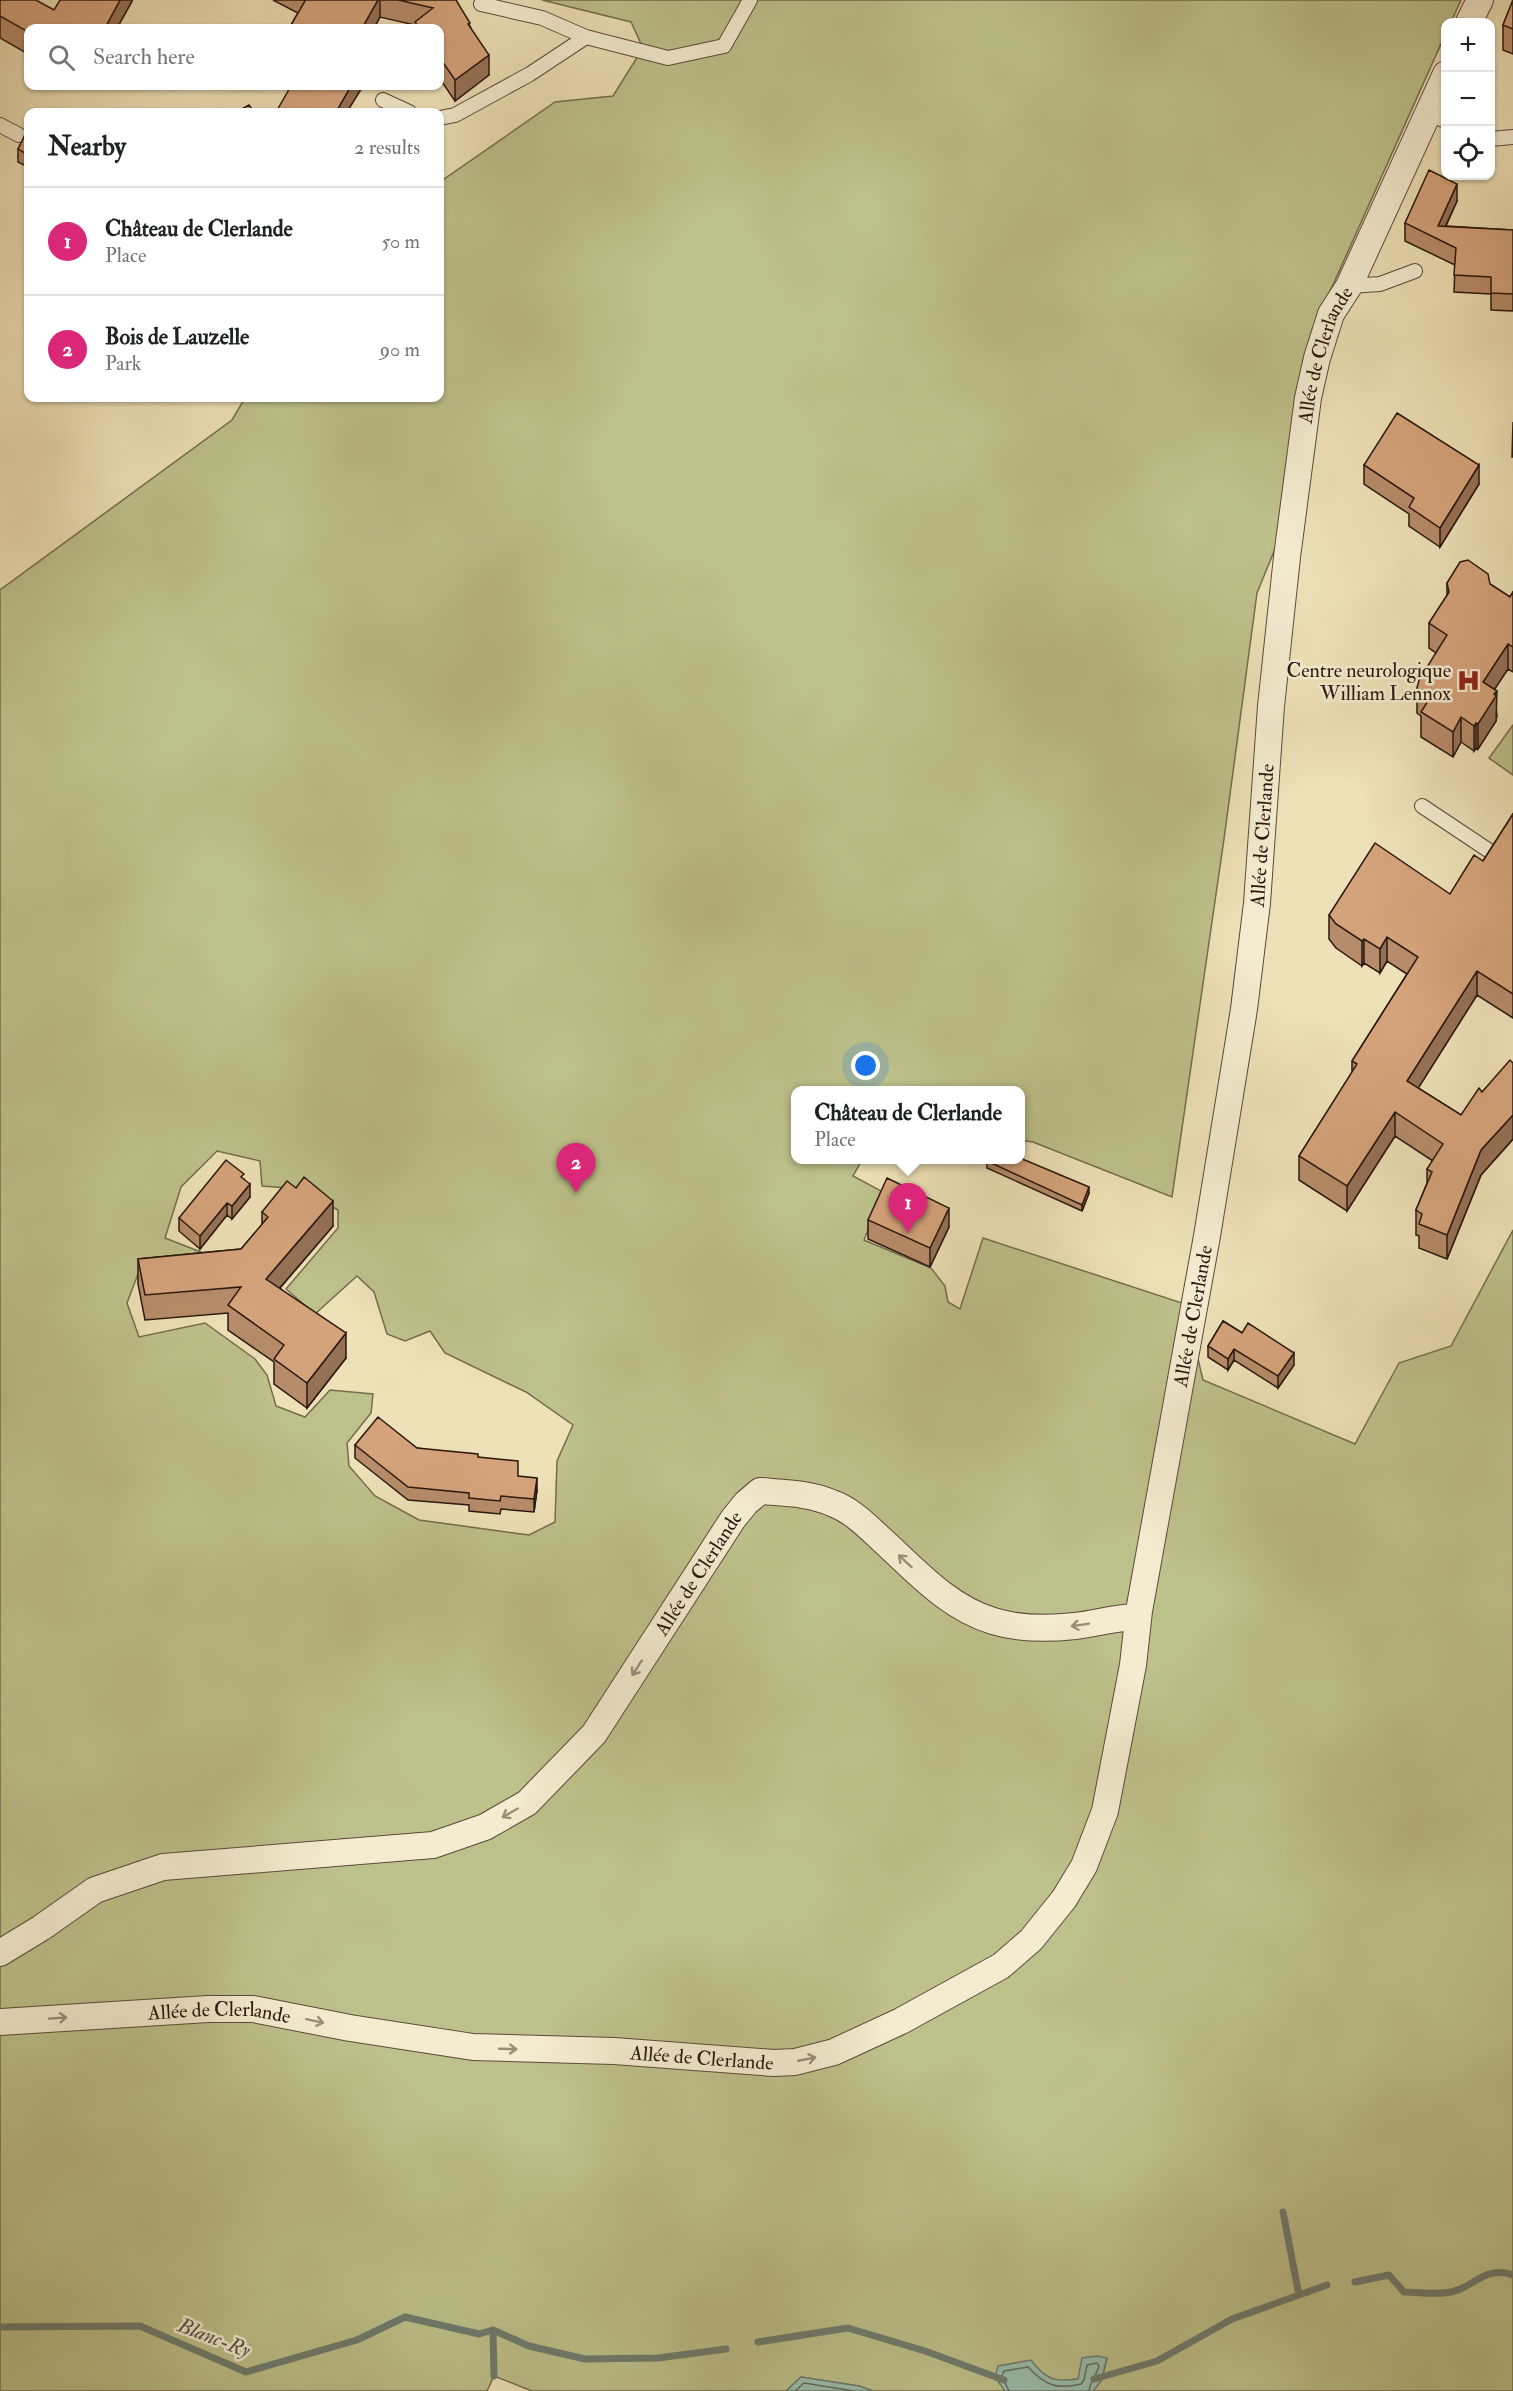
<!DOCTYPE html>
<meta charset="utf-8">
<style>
body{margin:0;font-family:"IM FELL Double Pica",serif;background:#f2f2f2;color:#202124}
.controls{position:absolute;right:18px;top:18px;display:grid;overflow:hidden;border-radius:12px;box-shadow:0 2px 4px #0004}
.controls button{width:54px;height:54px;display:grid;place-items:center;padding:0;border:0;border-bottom:2px solid #e0e0e0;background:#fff;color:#202124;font:30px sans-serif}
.you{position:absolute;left:866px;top:1066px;width:21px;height:21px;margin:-15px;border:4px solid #fff;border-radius:50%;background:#1a73e8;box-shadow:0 0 0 9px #1a73e833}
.badge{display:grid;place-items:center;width:39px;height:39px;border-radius:50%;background:#db2777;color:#fff;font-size:20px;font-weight:700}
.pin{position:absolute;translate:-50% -50px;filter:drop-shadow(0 2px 3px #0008)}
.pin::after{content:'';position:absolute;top:32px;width:21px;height:18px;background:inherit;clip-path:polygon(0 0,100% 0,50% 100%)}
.popup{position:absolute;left:791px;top:1086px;width:234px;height:78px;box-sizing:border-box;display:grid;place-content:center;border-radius:12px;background:#fff;filter:drop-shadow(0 2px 4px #0005);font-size:20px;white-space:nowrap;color:#757577}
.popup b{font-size:22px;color:#202124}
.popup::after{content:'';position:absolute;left:50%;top:100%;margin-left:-12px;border:12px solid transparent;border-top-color:#fff}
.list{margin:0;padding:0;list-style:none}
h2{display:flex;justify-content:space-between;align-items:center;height:78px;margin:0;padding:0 24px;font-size:26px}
h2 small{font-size:20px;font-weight:400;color:#757577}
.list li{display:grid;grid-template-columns:39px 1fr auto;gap:18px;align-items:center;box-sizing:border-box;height:108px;padding:0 24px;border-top:2px solid #e0e0e0}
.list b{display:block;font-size:22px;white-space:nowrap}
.list p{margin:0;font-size:20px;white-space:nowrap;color:#757577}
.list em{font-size:20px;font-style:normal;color:#757577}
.icon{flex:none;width:33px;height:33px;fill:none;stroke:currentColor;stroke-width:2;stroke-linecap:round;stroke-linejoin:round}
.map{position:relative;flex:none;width:1513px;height:2391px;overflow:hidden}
.search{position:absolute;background:#fff;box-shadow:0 2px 4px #0004;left:24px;top:24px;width:420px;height:66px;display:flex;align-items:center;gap:15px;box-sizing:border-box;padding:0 21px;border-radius:12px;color:#757577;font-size:22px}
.panel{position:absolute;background:#fff;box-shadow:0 2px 4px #0004;left:24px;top:108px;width:420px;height:294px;border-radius:12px}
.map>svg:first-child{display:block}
.green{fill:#bdc18b;stroke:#746c4d;stroke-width:1.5;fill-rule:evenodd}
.water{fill:#99beae;stroke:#6d7c6e;stroke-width:1.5}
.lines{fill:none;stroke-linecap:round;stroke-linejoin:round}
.shore{stroke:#626b5e;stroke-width:1.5}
.stream{stroke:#6d7c6e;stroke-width:7}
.service-casing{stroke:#5b4a39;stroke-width:16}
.minor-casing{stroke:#5b4a39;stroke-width:28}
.service{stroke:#f4ecd0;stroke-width:14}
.minor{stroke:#f4ecd0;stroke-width:26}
.wall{fill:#b78c6a;stroke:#2a180f;stroke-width:1.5}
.shaded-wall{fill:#957256;stroke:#2a180f;stroke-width:1.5}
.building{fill:#d5a37b;stroke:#2a180f;stroke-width:1.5}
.oneway{stroke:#998d79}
.labels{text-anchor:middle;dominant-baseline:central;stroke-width:5;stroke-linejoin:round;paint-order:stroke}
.street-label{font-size:20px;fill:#2a180f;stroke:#f4ecd0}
.poi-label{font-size:20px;fill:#2a180f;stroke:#f4ecd0;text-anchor:end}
.water-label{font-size:21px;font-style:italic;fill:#515247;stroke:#f4ecd0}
</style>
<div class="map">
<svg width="1513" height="2391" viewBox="0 0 1513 2391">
<rect width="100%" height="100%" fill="#eee1b7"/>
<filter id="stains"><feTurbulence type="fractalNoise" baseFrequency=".00333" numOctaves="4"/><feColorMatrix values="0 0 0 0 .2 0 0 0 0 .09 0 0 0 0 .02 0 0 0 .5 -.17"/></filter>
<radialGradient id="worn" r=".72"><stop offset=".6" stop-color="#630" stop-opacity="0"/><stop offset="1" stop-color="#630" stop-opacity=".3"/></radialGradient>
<path class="green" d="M542,0h919l-10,22h-5l-1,13 -134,299 -36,215 -18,44 -33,246 -52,358 -139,-55 -12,-2 -1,-50h-224v70h66l-9,16 30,16 -19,48 67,28 14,18 3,16 12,7 23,-71 202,66 18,76 152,64 44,-81 52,-17 62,-116v1161h-420l8,-10 6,-22 -10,-3 -19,23 -21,2 -16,-8 -45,4 9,14h-132l-14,-5 -58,-9 -15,14h-254l-38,-15 -7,15h-487v-1801l232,-170 13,-22h195v-216l115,-80 58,-6 30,-48 -12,-26zM217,1151l43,10 2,25 38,3 38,21v18l-52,61 29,25 42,-38 17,16 13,42 18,7 25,-10 15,22 81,39 47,33 -16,36 -2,61 -26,13 -110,-15 -44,-24 -26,-30 -2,-23 24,-30 2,-19 -43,-4 -25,27 -29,-11 -9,-31 -12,-16 -50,-36 -66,14 -12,-34 11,-29 64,-5 4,-15 -41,-16 16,-51z
M1513,725v50l-24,-17z"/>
<path class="water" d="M1097,2356l10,2 -6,23 -8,10h-88l-10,-14 3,-11 33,-6c15,20 23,22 47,19l4,-21z
M801,2377l58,9 14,5h-87z"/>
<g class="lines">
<path class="shore" d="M795,2391l9,-8 50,8
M1009,2391l-7,-15 2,-5 24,-4c17,18 28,23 53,17l3,-4 3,-15 10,-2 2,3c-2,8 -10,18 -10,25"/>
<path class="stream" d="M1283,2212l16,83
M1355,2282l34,-7 15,17c15,0 33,3 47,0 22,-4 34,-27 62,-17
M0,2327l140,-1 106,46 111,-32 48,-23 74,17 14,-4 36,16 56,13 73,-1 68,-9
M493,2330l1,46
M758,2342l90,-14 77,23 79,29
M1094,2379l63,-18 75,-42 95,-34"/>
<defs>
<path id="service" d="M481,4l61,14 44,19 82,21 56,-12 26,-46
M383,100l26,12
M1427,114l19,7
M440,118l15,-3 75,-41 56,-37
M0,125l19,10
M1490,139l23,-2
M1349,286l31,-2 35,-13
M1422,806l66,44"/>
<g id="minor">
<path d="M1469,22l11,-22"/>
<path id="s1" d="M0,1953l41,-25 54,-38 68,-23 270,-22 52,-18 42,-24 67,-69 139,-215 13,-16 14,-12c25,2 49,2 72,12 19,7 33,21 48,35 34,31 67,69 113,83 26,8 55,8 82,5 21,-2 41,-9 63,-9"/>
<path id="s2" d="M0,2022l208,-13h45l97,19 123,19 141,4 160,12 21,-1 39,-10 67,-31 100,-55 30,-26 33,-41 20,-33 21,-55 28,-146 6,-54 68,-375 37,-227 13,-106 14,-197 16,-149 21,-159 9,-40 14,-44 18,-28 97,-212"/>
</g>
</defs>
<use href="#service" class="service-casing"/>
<use href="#minor" class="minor-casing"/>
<use href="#service" class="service"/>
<use href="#minor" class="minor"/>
</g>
<path class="wall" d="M0,0l54,10 78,-10v1l-15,27h-89v26l-28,-16z
M273,0h183l14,26 19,49 -34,26 -15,-22v-51h-25v-3l-35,-8 -6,11h-83v-3l7,-12z
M1513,0v54l-10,-4v-25z
M28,129v38l-10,-5v-13z
M1457,201l-11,25 67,4v81l-22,-1v-16l-37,-2 1,-27 -50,-24v-18z
M1513,422v35h-1z
M1364,465l115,19 -39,63 -31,-21v-12l-45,-30z
M1447,583l43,1 20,13 3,-5v80l-5,-3 -14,20 3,27 -1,5 -18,28 -2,-1 -2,3 -13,-9 -8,15 -32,-20v-21l-4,-3v-25l19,-35 -7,-5v-25l18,-27z
M1513,814v204l-36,-23 -59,93 43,27 21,-23 31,-29v76l-32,36 -34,84 -28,-11v-12l-3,-1v-25l11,-27v-14l6,-8 -38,-25 -48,75 -48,-31v-24l53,-83v-12l55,-87 -20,-13 -7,12 -16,-10 -2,3 -26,-18 -7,-9v-24l121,-21 33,-33z
M987,1161l102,32 -7,18 -95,-43z
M244,1179l6,18 -18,22 -5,-4 -27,34 -21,-18v-13z
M262,1212l71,14 -53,62 66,70 -39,50 -33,-24v-22l-46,-32v-17l-83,7 -7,-36v-25l103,-10 21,-24z
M868,1220l81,7 -19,40 -62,-28z
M1223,1321l71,44 -16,23 -44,-28 -6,10 -20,-13v-11z
M355,1445l62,3 61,9 40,19 19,14 -3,22 -33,-3 -1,5 -31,-3v-6l-61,-5 -53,-42z"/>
<path class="shaded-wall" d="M120,0h12v1l-15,27h-12z
M378,0h2v17l-6,11h-12z
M489,55v20l-34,26v-21z
M351,86h12l-16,26h-11z
M1457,184v17l-18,39 -1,-14z
M1479,465v19l-39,63v-19z
M1508,644v25l-25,38v-25z
M1497,691l-1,30 -18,28v-25z
M1461,717v25l-8,15v-25z
M1476,723v25l-2,3v-25z
M1387,937v24l-7,12v-24z
M1364,939v24l-2,3v-25z
M1477,971v24l-70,111v-25z
M1395,1112v24l-48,75v-25z
M1513,1115v24l-32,36 -34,84v-24l34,-85z
M250,1184v13l-18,22v-13z
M1089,1187v6l-7,18v-6z
M333,1201v25l-67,78v-25z
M227,1203v12l-27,34v-13z
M949,1208v19l-19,40v-19z
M346,1333v25l-39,50v-25z
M1234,1349v11l-6,10v-11z
M1294,1353v12l-16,23v-12z
M537,1478v12l-3,22v-13z"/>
<path class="building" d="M0,0h36l18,10 6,-10h60l-15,28h-77v4l-28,-16z
M304,0h74l-16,28h-62l-9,-3 14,-24z
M398,0h58l14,23 -2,1 21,31 -34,25 -15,-22v-30h-21l-4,-6 18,-14z
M1513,0v29l-10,-4z
M291,86h60l-15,26h-60z
M249,105l5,7h-18z
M28,129v26l-10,-6z
M1429,170l28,14 -19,42 75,4v64l-22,-1v-16l-37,-2 2,-27 -51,-25z
M1397,413l82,52 -39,63 -31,-21 5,-9 -50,-33z
M1468,560l20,14 2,10 20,13 3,-5v55l-5,-3 -25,38 14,9 -3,3 2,2 -18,28 -2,-1 -2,3 -13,-9 -8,15 -32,-20 9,-14 -13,-10 2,-8 28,-45 -18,-12 20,-31 -2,-9 13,-21z
M1513,814v180l-36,-23 -70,110 54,34 18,-27 3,4 28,-32 3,3v52l-32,35 -34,85 -28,-11 3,-10 -6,-4 16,-38 -5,-3 16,-25 -48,-32 -48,74 -48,-30 58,-92 -5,-3 66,-104 -31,-20 -7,12 -16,-10 -2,2 -26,-17 -7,-9 46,-72 75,51 24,-39 9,6z
M1020,1158l69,29 -7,18 -95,-44 1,-1h32z
M226,1160l18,14 -3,3 9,7 -18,22 -5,-3 -27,33 -21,-18z
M304,1177l29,24 -67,78 80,54 -39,50 -33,-24 10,-14 -56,-40 13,-18 -96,8 -7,-36 103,-10 27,-32 -6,-5 25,-31 9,7z
M887,1178l62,30 -19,40 -62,-28z
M1223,1321l19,12 6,-10 46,30 -16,23 -44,-27 -6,10 -20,-13z
M378,1417l39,31 61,6v3l40,4v15l19,2 -3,21 -33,-3 -1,5 -31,-3v-5l-61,-6 -53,-42z"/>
<defs><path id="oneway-shaft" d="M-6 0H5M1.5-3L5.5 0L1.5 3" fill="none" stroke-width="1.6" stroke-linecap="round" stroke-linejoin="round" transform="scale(1.5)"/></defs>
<g class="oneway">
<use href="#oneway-shaft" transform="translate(905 1561) rotate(-137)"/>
<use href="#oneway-shaft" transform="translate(1080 1625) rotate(171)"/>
<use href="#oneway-shaft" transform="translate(637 1668) rotate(123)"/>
<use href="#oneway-shaft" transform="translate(510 1813) rotate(150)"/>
<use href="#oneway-shaft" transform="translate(58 2018) rotate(-4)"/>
<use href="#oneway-shaft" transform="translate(315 2021) rotate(12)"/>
<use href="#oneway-shaft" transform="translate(508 2049) rotate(2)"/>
<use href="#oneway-shaft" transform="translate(807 2059) rotate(-11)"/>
</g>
<defs>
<symbol id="hospital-bare" viewBox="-9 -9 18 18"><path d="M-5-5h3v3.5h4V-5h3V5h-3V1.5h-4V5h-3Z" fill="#8f2418" stroke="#f4ecd0" stroke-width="2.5" paint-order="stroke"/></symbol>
</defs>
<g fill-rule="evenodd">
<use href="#hospital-bare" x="1452" y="664" width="33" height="33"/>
</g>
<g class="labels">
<g class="street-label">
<text stroke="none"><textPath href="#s2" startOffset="2692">Allée de Clerlande</textPath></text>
<text stroke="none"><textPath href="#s2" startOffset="2206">Allée de Clerlande</textPath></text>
<text stroke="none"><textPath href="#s2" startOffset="1720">Allée de Clerlande</textPath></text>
<text stroke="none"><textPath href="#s1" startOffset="848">Allée de Clerlande</textPath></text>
<text stroke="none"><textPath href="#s2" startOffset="220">Allée de Clerlande</textPath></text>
<text stroke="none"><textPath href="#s2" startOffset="706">Allée de Clerlande</textPath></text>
</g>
<g class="poi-label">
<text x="1451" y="670">Centre neurologique<tspan x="1451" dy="23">William Lennox</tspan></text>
</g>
<g class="water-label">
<text transform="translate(214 2338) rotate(21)">Blanc-Ry</text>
</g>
</g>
<rect width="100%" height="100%" filter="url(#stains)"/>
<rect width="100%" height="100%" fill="url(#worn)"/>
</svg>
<div class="controls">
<button>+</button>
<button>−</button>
<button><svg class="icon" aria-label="locate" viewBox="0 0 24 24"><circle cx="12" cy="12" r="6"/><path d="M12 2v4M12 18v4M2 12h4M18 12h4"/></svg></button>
</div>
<div class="you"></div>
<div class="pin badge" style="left:908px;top:1233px">1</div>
<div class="popup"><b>Château de Clerlande</b>Place</div>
<div class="pin badge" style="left:576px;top:1193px">2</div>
<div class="search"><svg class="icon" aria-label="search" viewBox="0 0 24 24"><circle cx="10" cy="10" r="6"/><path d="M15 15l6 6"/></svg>Search here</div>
<section class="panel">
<h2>Nearby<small>2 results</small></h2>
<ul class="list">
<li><span class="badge">1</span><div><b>Château de Clerlande</b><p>Place</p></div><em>50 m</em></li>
<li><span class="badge">2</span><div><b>Bois de Lauzelle</b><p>Park</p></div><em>90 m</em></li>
</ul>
</section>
</div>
